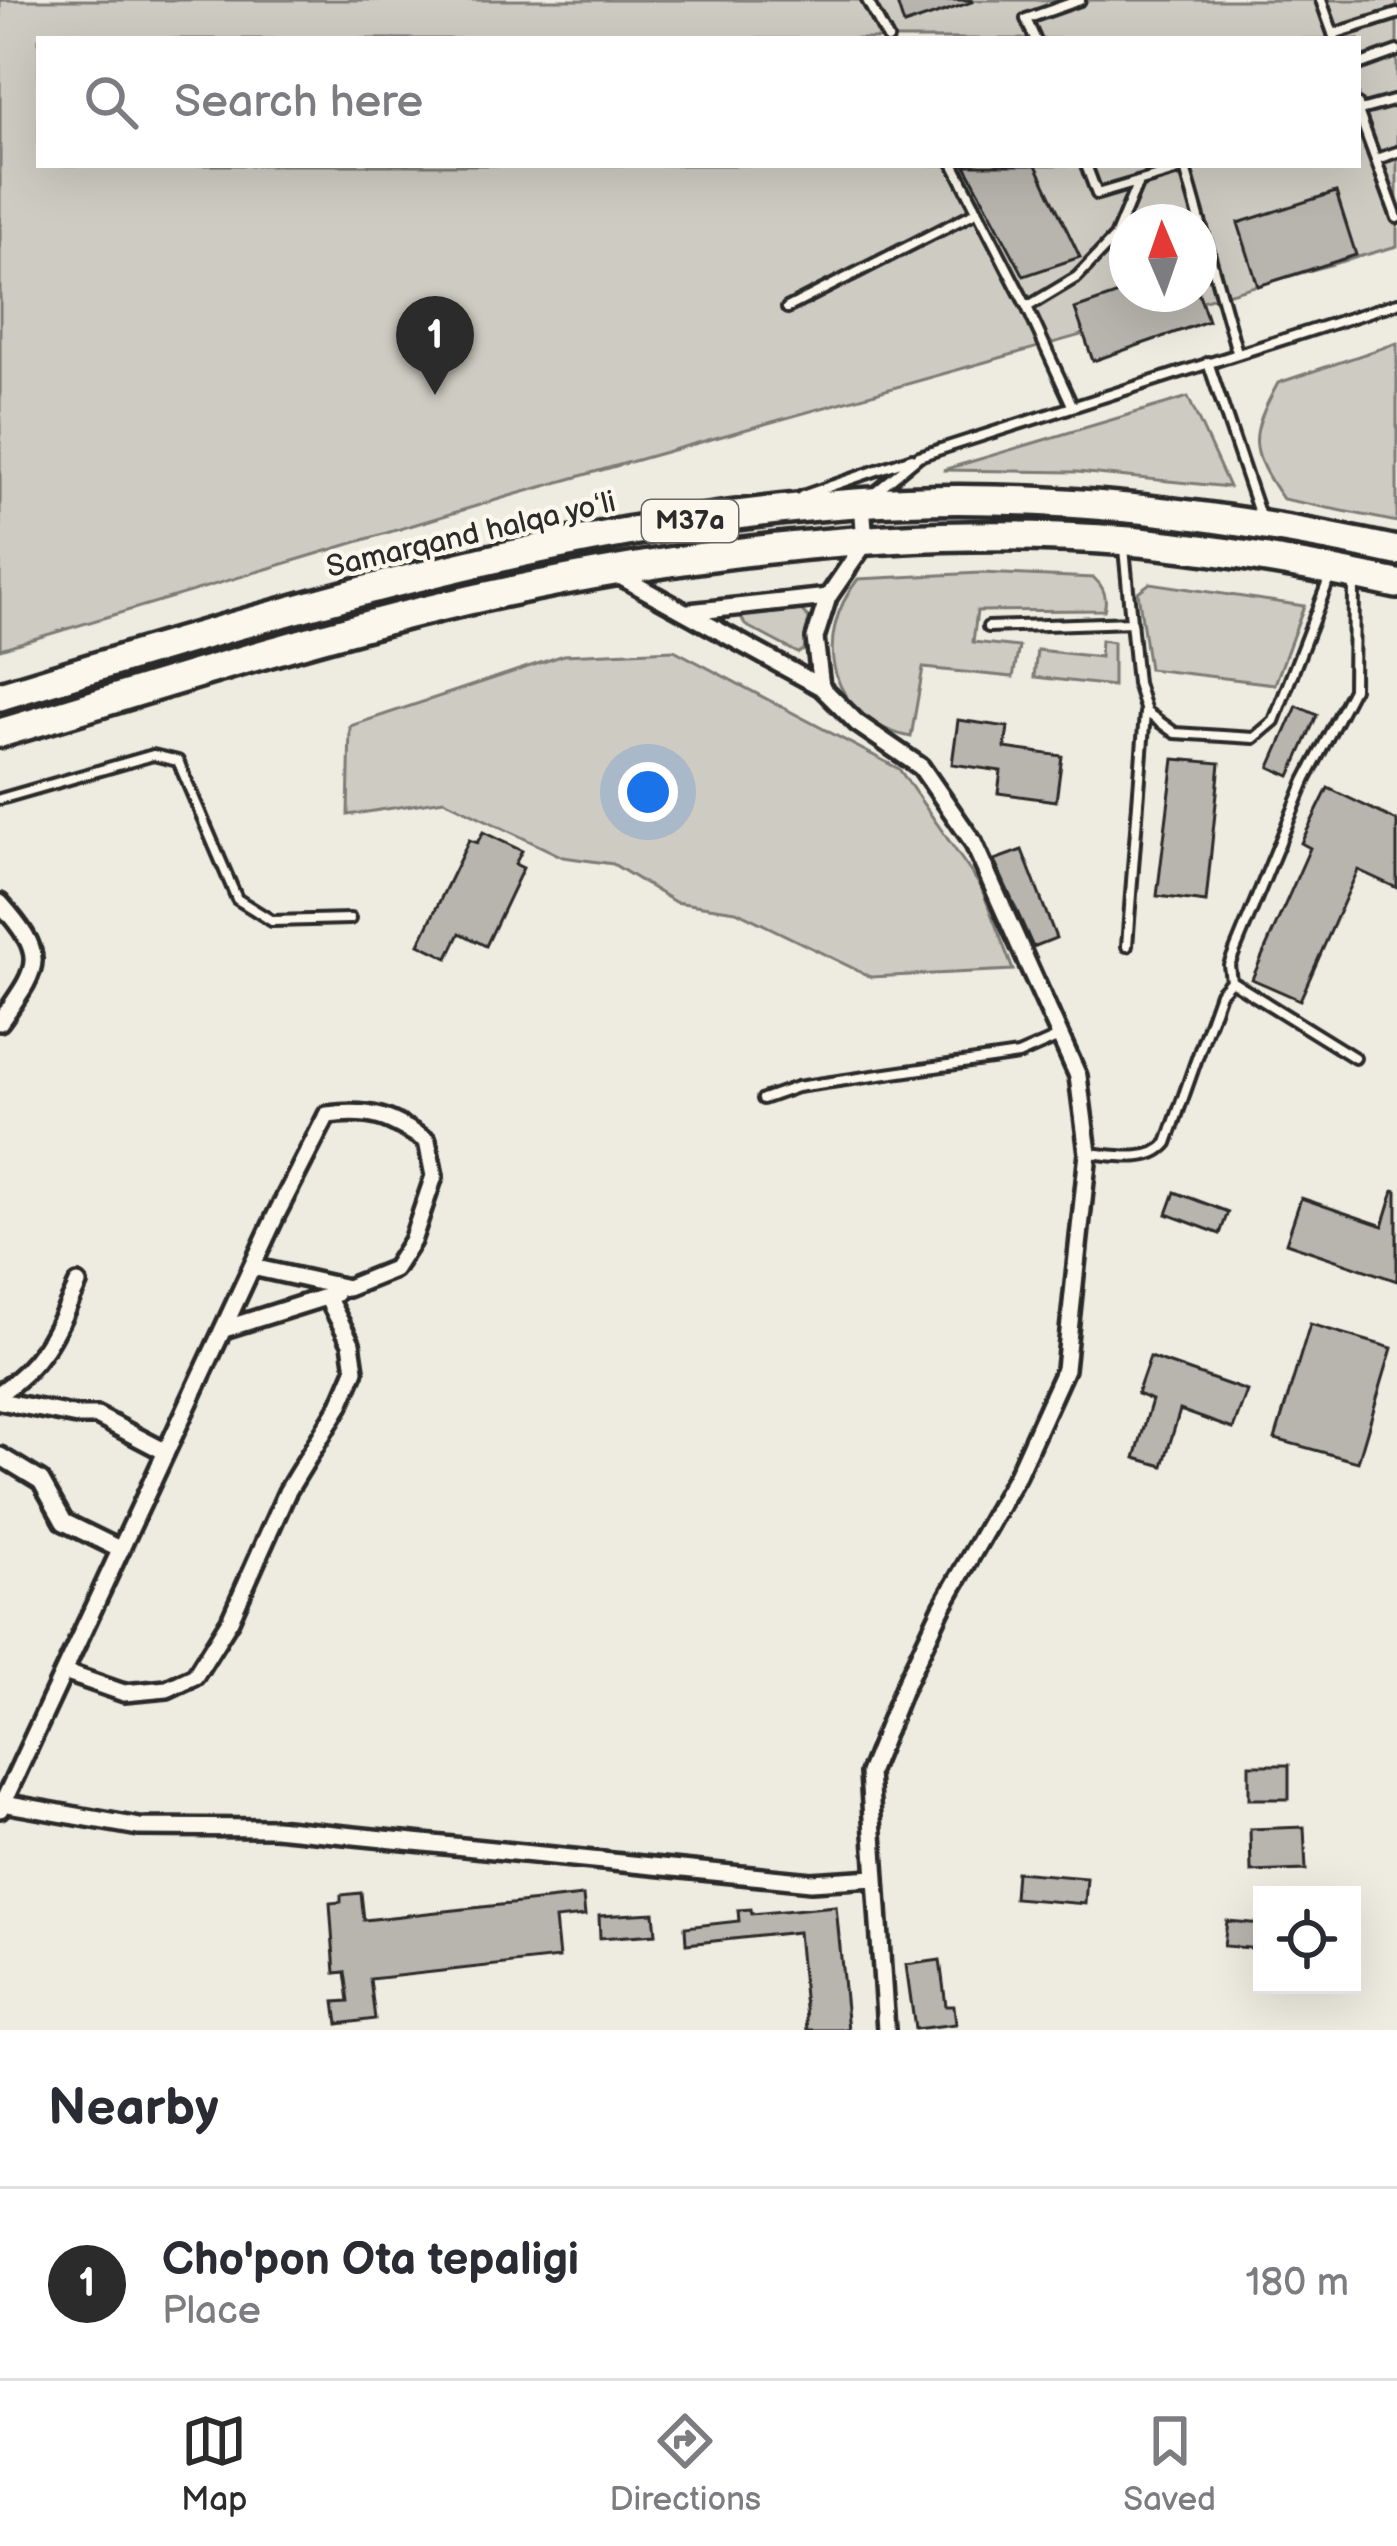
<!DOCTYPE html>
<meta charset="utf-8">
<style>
body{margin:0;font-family:"Balsamiq Sans",sans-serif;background:#f2f2f3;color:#2b2b33}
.controls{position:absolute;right:36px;bottom:36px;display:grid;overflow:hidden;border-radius:0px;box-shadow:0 12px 48px #0002}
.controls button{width:108px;height:108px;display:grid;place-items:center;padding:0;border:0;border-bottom:3px solid #e1e1e2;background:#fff;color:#2b2b33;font:60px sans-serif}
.compass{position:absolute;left:1109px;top:204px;width:108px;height:108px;border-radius:50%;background:#fff;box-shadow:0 12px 48px #0002;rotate:358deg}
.you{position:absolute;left:648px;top:792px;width:42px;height:42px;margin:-30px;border:9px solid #fff;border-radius:50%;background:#1a73e8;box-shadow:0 0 0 18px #1a73e833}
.badge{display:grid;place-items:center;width:78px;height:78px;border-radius:50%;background:#2b2b2b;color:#fff;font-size:39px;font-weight:700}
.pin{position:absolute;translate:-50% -99px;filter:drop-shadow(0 3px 6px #0008)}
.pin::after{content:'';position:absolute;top:63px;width:42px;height:36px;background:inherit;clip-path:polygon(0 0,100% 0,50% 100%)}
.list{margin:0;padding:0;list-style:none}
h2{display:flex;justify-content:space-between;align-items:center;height:156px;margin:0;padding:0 48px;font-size:51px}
h2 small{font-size:39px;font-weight:400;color:#7c7c81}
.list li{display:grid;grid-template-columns:78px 1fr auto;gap:36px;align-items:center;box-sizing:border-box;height:192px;padding:0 48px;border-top:3px solid #e1e1e2}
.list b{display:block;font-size:45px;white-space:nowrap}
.list p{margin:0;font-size:39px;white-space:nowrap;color:#7c7c81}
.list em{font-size:39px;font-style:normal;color:#7c7c81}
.icon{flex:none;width:66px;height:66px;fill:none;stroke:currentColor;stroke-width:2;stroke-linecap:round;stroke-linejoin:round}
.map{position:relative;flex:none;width:1397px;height:2030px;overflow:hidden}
.search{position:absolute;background:#fff;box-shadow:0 12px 48px #0002;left:36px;right:36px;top:36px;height:132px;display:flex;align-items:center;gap:30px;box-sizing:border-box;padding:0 42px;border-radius:0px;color:#7c7c81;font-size:45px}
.sheet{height:348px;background:#fff}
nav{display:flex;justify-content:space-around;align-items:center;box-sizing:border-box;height:168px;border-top:3px solid #e1e1e2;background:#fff;font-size:33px;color:#7c7c81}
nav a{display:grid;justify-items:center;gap:6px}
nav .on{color:#2b2b2b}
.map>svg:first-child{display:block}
.green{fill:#cecbc2;stroke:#7c7b76;stroke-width:3;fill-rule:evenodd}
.building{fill:#b8b5ae;stroke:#2b2b2b;stroke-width:3}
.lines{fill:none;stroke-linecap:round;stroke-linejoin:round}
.lane-casing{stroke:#2b2b2b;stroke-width:16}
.street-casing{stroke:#2b2b2b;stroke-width:24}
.highway-casing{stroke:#2b2b2b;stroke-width:36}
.lane{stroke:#fbf7ec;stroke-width:8}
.street{stroke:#fbf7ec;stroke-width:15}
.highway{stroke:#fbf7ec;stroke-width:27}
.labels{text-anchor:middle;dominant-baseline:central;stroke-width:9;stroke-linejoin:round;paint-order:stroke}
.shield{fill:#fbf7ec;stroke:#696865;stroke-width:3}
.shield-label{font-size:27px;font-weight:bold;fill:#2b2b2b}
.street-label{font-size:30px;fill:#2b2b2b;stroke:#fbf7ec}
</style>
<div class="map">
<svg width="1397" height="2030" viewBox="0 0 1397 2030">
<rect width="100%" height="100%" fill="#eeebe0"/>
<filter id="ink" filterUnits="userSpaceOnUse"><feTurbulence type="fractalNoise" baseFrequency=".00833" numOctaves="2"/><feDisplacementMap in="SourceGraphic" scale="24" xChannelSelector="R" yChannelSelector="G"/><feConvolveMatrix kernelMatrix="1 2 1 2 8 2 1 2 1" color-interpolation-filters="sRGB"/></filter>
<g filter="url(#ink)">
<path class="green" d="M0,0h1397v246l-884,249 -513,154zM39,39h1319v126h-1319zM1127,222h72v72h-72z
M1397,343v179l-114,-23c-35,-50 -34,-63 -5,-116z
M1188,397l41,90 -152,-15 -134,-2z
M981,573l113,5c10,9 14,19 10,32l-127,1 -4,31 46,5 -6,30 -90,-9 -12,69c-81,-16 -101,-97 -53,-158z
M1150,583l154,23 -29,78 -126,-15 -11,-77z
M801,610l8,8 -5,32 -6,3 -53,-28 -4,-9z
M1101,640l12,2v44l-79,-9 3,-27 63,7z
M674,650l225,119 82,118 32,83 -142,7 -135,-66 -61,-9 -62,-38 -50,-7 -119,-57 -96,15 2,-89 214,-71z"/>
<path class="building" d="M896,0h75l1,2 -68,23z
M965,165h71l44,92 -56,19z
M1336,192l20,63 -98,31 -20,-63z
M1127,291l72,3 9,27 -115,40 -18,-52z
M1297,706l20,9 -27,61 -20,-9z
M958,720l50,7 -3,21 57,8 -6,45 -58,-8 3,-22 -49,-7z
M1174,759l46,4 -14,139 -49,-6z
M1328,788l69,33v67l-39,-18 -58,130 -48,-21 58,-131 -9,-5z
M483,832l39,19 -7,13 8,4 -37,78 -26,-13 -12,25 -29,-14 50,-104 8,3z
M1022,850l34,88 -23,9 -39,-87z
M1394,1190l3,1v90l-111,-38 15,-45 82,28z
M1175,1192l53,20 -8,22 -53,-20z
M1310,1324l82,24 -34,114 -83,-23z
M1150,1357l97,34 -14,38 -53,-19 -17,56 -28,-8 17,-58 -15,-6z
M1249,1765h40v34h-40z
M1304,1827l2,43 -55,2 -1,-43z
M1016,1872l71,6 -2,26 -71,-6z
M361,1893l3,27 219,-24 2,20 -30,3 4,39 -189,21 5,40 -37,5 -3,-22 14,-1 -4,-29 -10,1 -5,-70 11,-1v-7z
M836,1906l12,124h-41l-9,-98 -112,12 -1,-17 54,-6 -1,-11 13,-1 1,5z
M654,1913l2,21 -56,4 -1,-22z
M1227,1921l35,3v25l-38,-3z
M940,1960l6,46h8l2,18 -41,5 -9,-64z"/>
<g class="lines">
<defs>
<path id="lane" d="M867,0l21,39
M1321,0l14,39
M1333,34l64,-20
M1035,39l-9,-20 54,-19
M1358,65l39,-14
M1358,105l2,5 37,-10
M1358,111l39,107
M1377,159l20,-7
M954,165l73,142 45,98
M1086,165l11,29 88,-26 52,184
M1027,307l50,-30 38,-40 23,-55
M787,308l191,-97
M1208,362l53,157
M873,494l46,-38 478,-153
M802,496l110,-38
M1124,548l13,135 9,29 29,21 79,5 20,-17 57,-147
M1354,582l-1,107 -48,92 -76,184 2,16 124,77
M988,627l144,-5
M0,799l153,-44 25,6 59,138 35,22 78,-2
M1127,946l18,-233
M763,1099l34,-12 221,-32 41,-18
M1089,1153c25,2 61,11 78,-10l53,-150 11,-12"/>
<path id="street" d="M616,574l205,113 36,36 64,44 52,75 105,234 10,77 -23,216 -48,106 -75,132 -39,82 -34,84 17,257
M689,612l139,-15
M821,687l-6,-49 13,-41 37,-54 -3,-41
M0,903c49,55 39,63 0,119
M224,1329l111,-35
M0,1393c44,-30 56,-62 78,-109
M0,1401l77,15h20l69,36
M0,1456l41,25 23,41 57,28
M64,1672l60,21 43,-4 28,-13 35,-56 57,-128 53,-87 15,-35 -4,-27 -24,-46
M3,1803l136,24 136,1 536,54 63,-4
M0,1809l276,-594 51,-100c46,-6 62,2 100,26l7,35 -22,65 -18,28 -47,19 -95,-21"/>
<path id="highway" d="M0,696c279,-84 564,-173 856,-193 181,-13 365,10 541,48
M0,733c139,-41 278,-86 418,-121 224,-55 480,-90 711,-71 90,8 180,24 268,43"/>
</defs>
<use href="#lane" class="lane-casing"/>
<use href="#street" class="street-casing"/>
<use href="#highway" class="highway-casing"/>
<use href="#lane" class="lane"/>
<use href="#street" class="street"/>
<use href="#highway" class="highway"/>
</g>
</g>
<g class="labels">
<rect class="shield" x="642" y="500" width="96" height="42" rx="9"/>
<g class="shield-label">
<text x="690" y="521">M37a</text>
</g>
<g class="street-label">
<text transform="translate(471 535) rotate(-13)">Samarqand halqa yoʻli</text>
</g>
</g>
</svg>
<div class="controls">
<button><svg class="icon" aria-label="locate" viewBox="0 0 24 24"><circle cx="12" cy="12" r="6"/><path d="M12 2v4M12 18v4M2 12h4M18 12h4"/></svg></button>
</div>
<svg class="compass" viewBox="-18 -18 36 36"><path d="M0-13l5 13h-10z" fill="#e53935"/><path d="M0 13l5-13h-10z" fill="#7c7c81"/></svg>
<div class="you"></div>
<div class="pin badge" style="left:435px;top:395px">1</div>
<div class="search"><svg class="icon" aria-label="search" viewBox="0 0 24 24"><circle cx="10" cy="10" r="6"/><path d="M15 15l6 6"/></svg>Search here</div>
</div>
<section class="sheet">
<h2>Nearby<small></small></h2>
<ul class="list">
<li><span class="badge">1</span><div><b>Cho'pon Ota tepaligi</b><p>Place</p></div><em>180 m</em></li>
</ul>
</section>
<nav>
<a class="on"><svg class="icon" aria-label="map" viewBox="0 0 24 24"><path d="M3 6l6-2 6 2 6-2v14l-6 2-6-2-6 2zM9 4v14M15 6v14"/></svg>Map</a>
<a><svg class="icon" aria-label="directions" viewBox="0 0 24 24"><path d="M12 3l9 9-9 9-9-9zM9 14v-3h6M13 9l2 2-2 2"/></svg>Directions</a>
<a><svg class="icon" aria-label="saved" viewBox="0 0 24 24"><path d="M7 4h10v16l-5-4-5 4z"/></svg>Saved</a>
</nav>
